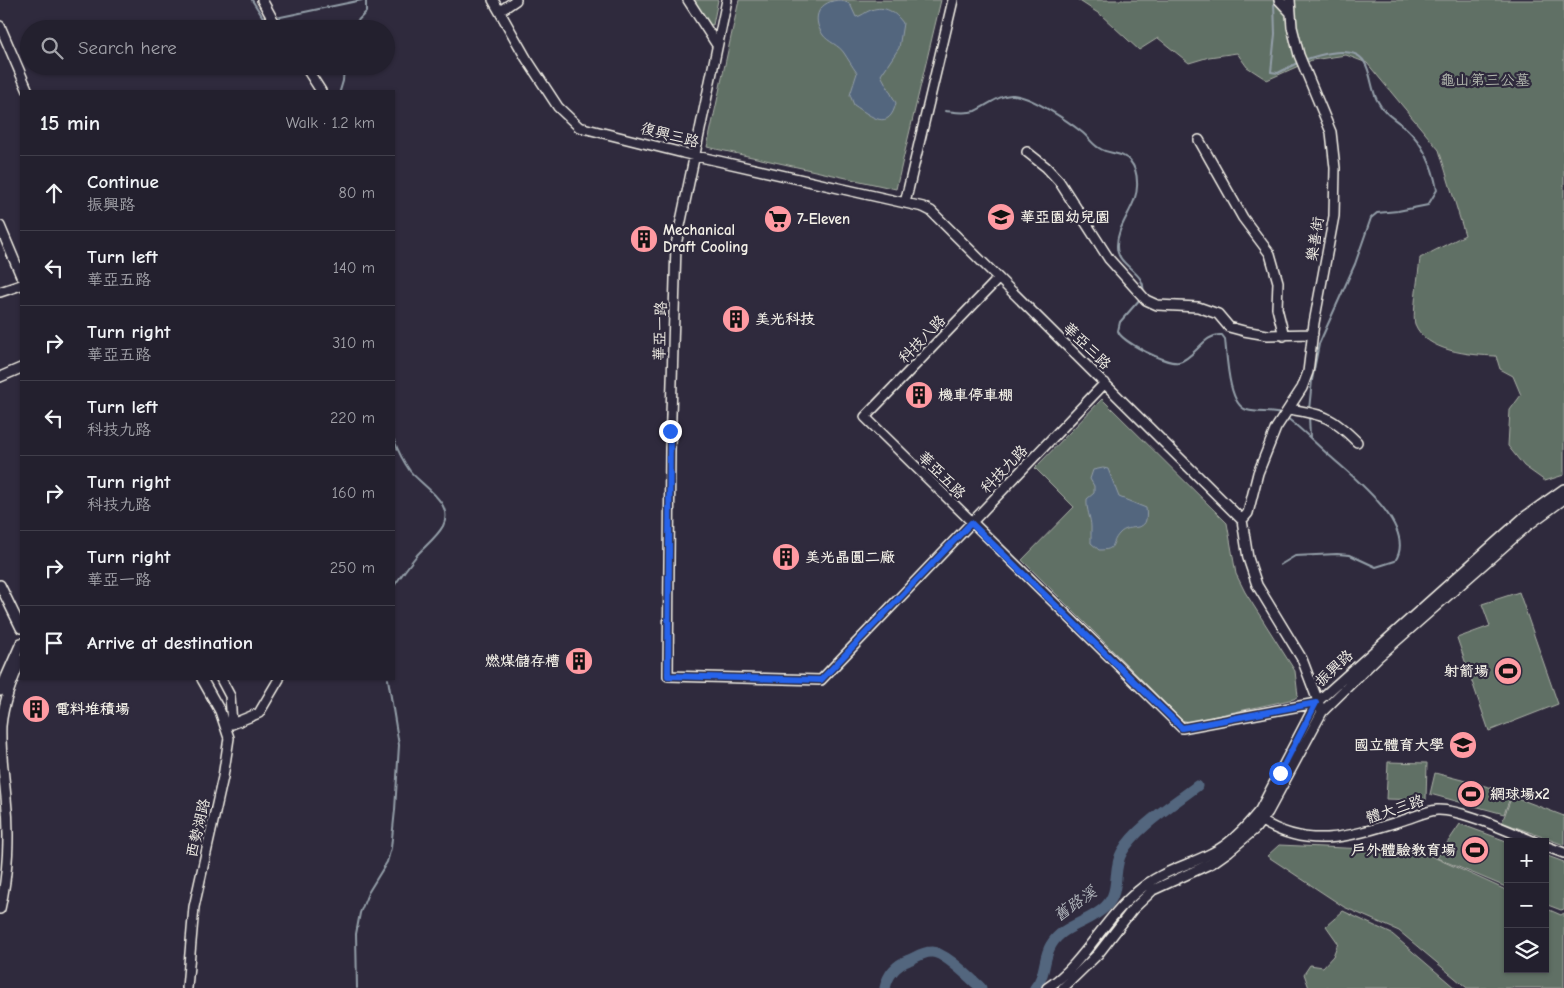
<!DOCTYPE html>
<meta charset="utf-8">
<style>
body{margin:0;font-family:"Comic Neue","LXGW WenKai TC",sans-serif;background:#2f2d3a;color:#f1f3f6}
.controls{position:absolute;right:15px;bottom:15px;display:grid;overflow:hidden;border-radius:0px;box-shadow:0 1px 4px #0004}
.controls button{width:45px;height:45px;display:grid;place-items:center;padding:0;border:0;border-bottom:1px solid #403e4a;background:#23202e;color:#f1f3f6;font:25px sans-serif}
.stop{position:absolute;width:15px;height:15px;margin:-11px;border:4px solid #2563eb;border-radius:50%;background:#fff}
.stop.end{background:#2563eb;border-color:#fff;box-shadow:0 1px 5px #0008}
.list{margin:0;padding:0;list-style:none}
h2{display:flex;justify-content:space-between;align-items:center;height:65px;margin:0;padding:0 20px;font-size:21px}
h2 small{font-size:16px;font-weight:400;color:#a3a3aa}
.list li{display:grid;grid-template-columns:32px 1fr auto;gap:15px;align-items:center;box-sizing:border-box;height:75px;padding:0 20px;border-top:1px solid #403e4a}
.list b{display:block;font-size:19px;white-space:nowrap}
.list p{margin:0;font-size:16px;white-space:nowrap;color:#a3a3aa}
.list em{font-size:16px;font-style:normal;color:#a3a3aa}
.icon{flex:none;width:28px;height:28px;fill:none;stroke:currentColor;stroke-width:2;stroke-linecap:round;stroke-linejoin:round}
.map{position:relative;flex:none;width:1564px;height:988px;overflow:hidden}
.search{position:absolute;background:#23202e;box-shadow:0 1px 4px #0004;left:20px;top:20px;width:375px;height:55px;display:flex;align-items:center;gap:12px;box-sizing:border-box;padding:0 18px;border-radius:28px;color:#a3a3aa;font-size:19px}
.panel{position:absolute;background:#23202e;box-shadow:0 1px 4px #0004;left:20px;top:90px;width:375px;height:590px;border-radius:0px}
.map>svg:first-child{display:block}
.green{fill:#606f65;stroke:#aab0a6}
.water{fill:#53667e;stroke:#939ea8}
.lines{fill:none;stroke-linecap:round;stroke-linejoin:round}
.stream{stroke:#939ea8;stroke-width:2}
.river{stroke:#53667e;stroke-width:11}
.minor-casing{stroke:#f4f1e8;stroke-width:12}
.minor{stroke:#2f2a3d;stroke-width:9}
.route{stroke:#2563eb;stroke-width:6}
.labels{text-anchor:middle;dominant-baseline:central;stroke-width:4.5;stroke-linejoin:round;paint-order:stroke}
.park-label{font-size:15px;fill:#b1b6ad;stroke:#2f2a3d}
.street-label{font-size:15px;fill:#f4f1e8;stroke:#2f2a3d}
.poi-label{font-size:15px;font-weight:bold;fill:#f4f1e8;stroke:#2f2a3d;text-anchor:start}
.water-label{font-size:16px;font-style:italic;fill:#b4b9be;stroke:#2f2a3d}
</style>
<div class="map">
<svg width="1564" height="988" viewBox="0 0 1564 988">
<rect width="100%" height="100%" fill="#2f2a3d"/>
<filter id="ink" filterUnits="userSpaceOnUse"><feTurbulence type="fractalNoise" baseFrequency=".02" numOctaves="2"/><feDisplacementMap in="SourceGraphic" scale="10" xChannelSelector="R" yChannelSelector="G"/><feConvolveMatrix kernelMatrix="1 2 1 2 8 2 1 2 1" color-interpolation-filters="sRGB"/></filter>
<g filter="url(#ink)">
<path class="green" d="M692,0h26l-5,25 -5,-1z
M739,0h202l-45,189 -189,-42z
M1078,0h486v475l-19,6 -21,-15 -16,-20 2,-36 11,-15 -8,-19 -13,-7 -4,-13c-26,-1 -70,-4 -81,-32 -3,-9 4,-54 5,-66l45,-23 -26,-85 -72,-87 -21,-8 -34,5 -45,20 -20,-13 -10,-14 -28,4 -20,6 -31,-25 -19,12 -38,-35z
M1102,399l125,124 9,51 9,18 50,79 3,25 -4,3 -105,23 -7,-2 -160,-160 52,-53 -39,-39z
M1519,592l39,112 -69,27 -32,-93 33,-12 -8,-22z
M1388,762l39,1 -1,37 -40,-1z
M1435,773l77,20 -8,21 -74,-20z
M1512,796l52,20v29l-62,-23z
M1460,824l49,18 -1,46 -71,-30z
M1405,844l103,47v78h37v-61l16,7 3,-2v75h-97l-68,-57 -55,-24 -77,-51 12,-11 87,4z
M1545,855l19,7v47l-3,1 -16,-6z
M1343,911l49,23 63,54h-146l-5,-14 6,-9 13,2 10,-11 5,-13 -12,-17z"/>
<path class="water" d="M841,0l9,4 6,13c6,-1 9,-5 15,-7 14,-5 24,2 32,13l-4,25 -18,27 15,28c-7,29 -24,14 -42,2l-4,-10 7,-22c-5,-7 -9,-14 -13,-20 -5,-8 -16,-11 -21,-18 -13,-18 -3,-35 18,-35z
M1103,468l5,1 11,28 27,11c4,29 -16,13 -27,26 -9,10 -2,16 -20,16l-8,-7c0,-5 0,-10 0,-16 0,-9 -5,-17 -4,-28l7,-6v-7l-4,-7 3,-9z"/>
<g class="lines">
<path class="stream" d="M252,0l12,19h5
M1274,2l1,32 -4,38 7,1 21,-11
M276,18l86,-18
M350,29l16,-17v-12
M1304,60c15,-5 38,-12 53,-5 14,7 13,32 20,45 7,14 18,19 30,29 18,17 26,38 30,61l-9,15 -30,6 -21,2 -6,5 -16,46 -36,80 -7,36 -3,30
M340,91l3,-10 1,-15
M945,111c10,1 20,3 30,0 12,-5 25,-17 38,-16 18,1 55,26 70,38 6,5 9,11 16,15 10,7 22,3 31,13 5,6 7,14 7,21 2,24 -21,42 -20,65 0,20 31,25 26,47
M1141,298l-21,24 -2,9c3,11 50,34 61,31 16,-4 25,-29 43,-27l3,4c2,17 3,66 22,71 10,3 23,1 34,4
M1309,415l1,23
M394,440c4,11 9,21 16,31 11,14 45,32 33,55 -6,11 -18,20 -26,29 -8,10 -16,21 -23,31
M1280,565l15,-9 42,-2 13,1 26,12 19,-6c23,-34 -42,-84 -64,-104 -15,-13 -28,-27 -44,-39
M357,988l-1,-54 4,-21 8,-20 19,-31 4,-14 4,-38 4,-65 -11,-66"/>
<path class="river" d="M885,988c3,-14 11,-23 24,-28 7,-3 14,-8 22,-8 13,-1 40,27 50,36
M1035,988c11,-12 8,-30 16,-43 12,-21 39,-22 55,-39 15,-15 6,-37 16,-54 14,-25 52,-48 75,-66"/>
<defs>
<path id="minor" d="M262,0l16,29
M493,0l33,58 32,49 21,20 104,26 240,54 8,4 311,309 6,38 9,27 45,74 20,53
M688,0l29,45
M727,0l-51,245 -6,205 -2,226 153,4 284,-297
M1279,0l12,13
M500,11l16,-11
M0,26l28,65
M305,66l16,25
M1199,140l44,78 27,36 8,28 -1,26 7,28
M1027,152l19,15 13,14 50,78 37,41 11,5 41,2 20,7 11,13 15,4 23,4 46,-1
M905,203l48,-203
M0,226l21,50
M998,279l-133,138 317,311 134,-25
M0,292l21,-7
M0,377l21,-9
M1290,409c35,6 42,8 67,33
M1242,520l6,-7 10,-40 18,-45 26,-40 6,-16 6,-49 20,-107 1,-48 -4,-36 -32,-77 -7,-28 -2,-27
M0,585l21,43
M221,679l9,17 2,28 27,-11 20,-34
M0,691l21,-48
M1257,818c49,33 92,19 143,3 12,-3 25,-10 37,-11 25,-1 73,22 98,32
M1545,846l19,7
M0,909c8,-34 10,-75 6,-111 -2,-24 -6,-47 -5,-72 2,-23 11,-45 20,-66
M187,988l7,-81 29,-130 6,-39 -9,-27 -18,-32
M1047,988c38,-25 56,-69 91,-97 21,-19 49,-25 74,-38 19,-9 35,-27 48,-43l56,-107 207,-185 41,-29
M1063,988l35,-34 34,-44 21,-20 59,-27 17,-12 26,-22 13,-17 54,-100 56,-55 149,-131 37,-27"/>
</defs>
<use href="#minor" class="minor-casing"/>
<use href="#minor" class="minor"/>
</g>
</g>
<g class="lines" filter="url(#ink)">
<path class="route" d="M670,431l-2,245 153,4 150,-157 211,205 134,-25 -36,70"/>
</g>
<defs>
<symbol id="school-disc" viewBox="-11 -11 22 22"><circle r="9.5" fill="#ff9aa2" stroke="#2f2a3d"/><path d="M0-5L7-2L0 1L-7-2ZM-4 1L0 2.5L4 1V4Q0 6-4 4Z" fill="#111"/></symbol>
<symbol id="supermarket-disc" viewBox="-11 -11 22 22"><circle r="9.5" fill="#ff9aa2" stroke="#2f2a3d"/><path d="M-6-5.5h2.5l.6 2H6L4.5 2H-2.5L-4.4-4H-6ZM-1.5 3.2a1.3 1.3 0 1 0 .1 0ZM3 3.2a1.3 1.3 0 1 0 .1 0Z" fill="#111"/></symbol>
<symbol id="building-disc" viewBox="-11 -11 22 22"><circle r="9.5" fill="#ff9aa2" stroke="#2f2a3d"/><path d="M-4-6H4V6H1V3H-1V6H-4ZM-2.5-4.3h1.7v1.8h-1.7ZM.8-4.3h1.7v1.8H.8ZM-2.5-1h1.7V.8h-1.7ZM.8-1h1.7V.8H.8Z" fill="#111"/></symbol>
<symbol id="stadium-disc" viewBox="-11 -11 22 22"><circle r="9.5" fill="#ff9aa2" stroke="#2f2a3d"/><path d="M0-5a6.5 5 0 1 0 0 10a6.5 5 0 1 0 0-10ZM-3.5-1.8h7v3.6h-7Z" fill="#111"/></symbol>
</defs>
<g fill-rule="evenodd">
<use href="#school-disc" x="985" y="201" width="32" height="32"/>
<use href="#supermarket-disc" x="762" y="203" width="32" height="32"/>
<use href="#building-disc" x="628" y="223" width="32" height="32"/>
<use href="#building-disc" x="720" y="303" width="32" height="32"/>
<use href="#building-disc" x="903" y="379" width="32" height="32"/>
<use href="#building-disc" x="770" y="541" width="32" height="32"/>
<use href="#building-disc" x="563" y="645" width="32" height="32"/>
<use href="#stadium-disc" x="1492" y="655" width="32" height="32"/>
<use href="#building-disc" x="20" y="693" width="32" height="32"/>
<use href="#school-disc" x="1447" y="729" width="32" height="32"/>
<use href="#stadium-disc" x="1455" y="778" width="32" height="32"/>
<use href="#stadium-disc" x="1459" y="834" width="32" height="32"/>
</g>
<g class="labels">
<g class="park-label">
<text x="1485" y="80">龜山第三公墓</text>
</g>
<g class="street-label">
<text transform="translate(670 135) rotate(14)">復興三路</text>
<text transform="translate(1315 239) rotate(-81)">樂善街</text>
<text transform="translate(660 331) rotate(-88)">華亞一路</text>
<text transform="translate(922 339) rotate(-46)">科技八路</text>
<text transform="translate(1087 346) rotate(44)">華亞三路</text>
<text transform="translate(1004 469) rotate(-46)">科技九路</text>
<text transform="translate(942 475) rotate(45)">華亞五路</text>
<text transform="translate(1334 668) rotate(-43)">振興路</text>
<text transform="translate(1395 809) rotate(-18)">體大三路</text>
<text transform="translate(198 828) rotate(-77)">西勢湖路</text>
</g>
<g class="poi-label">
<text x="1020" y="217">華亞園幼兒園</text>
<text x="797" y="219">7-Eleven</text>
<text x="663" y="230">Mechanical<tspan x="663" dy="17">Draft Cooling</tspan></text>
<text x="755" y="319">美光科技</text>
<text x="938" y="395">機車停車棚</text>
<text x="805" y="557">美光晶圓二廠</text>
<text x="560" y="661" text-anchor="end">燃煤儲存槽</text>
<text x="1489" y="671" text-anchor="end">射箭場</text>
<text x="55" y="709">電料堆積場</text>
<text x="1444" y="745" text-anchor="end">國立體育大學</text>
<text x="1490" y="794">網球場x2</text>
<text x="1456" y="850" text-anchor="end">戶外體驗教育場</text>
</g>
<g class="water-label">
<text transform="translate(1075 904) rotate(-35)">舊路溪</text>
</g>
</g>
</svg>
<div class="controls">
<button>+</button>
<button>−</button>
<button><svg class="icon" aria-label="layers" viewBox="0 0 24 24"><path d="M12 4l9 5-9 5-9-5zM3 14l9 5 9-5"/></svg></button>
</div>
<div class="stop" style="left:1280px;top:773px"></div>
<div class="stop end" style="left:670px;top:431px"></div>
<div class="search"><svg class="icon" aria-label="search" viewBox="0 0 24 24"><circle cx="10" cy="10" r="6"/><path d="M15 15l6 6"/></svg>Search here</div>
<section class="panel">
<h2>15 min<small>Walk · 1.2 km</small></h2>
<ul class="list">
<li><svg class="icon" aria-label="ahead" viewBox="0 0 24 24"><path d="M12 20V5M6 11l6-6 6 6"/></svg><div><b>Continue</b><p>振興路</p></div><em>80 m</em></li>
<li><svg class="icon" aria-label="left" viewBox="0 0 24 24"><path d="M17 20v-9H6M10 6l-5 5 5 5"/></svg><div><b>Turn left</b><p>華亞五路</p></div><em>140 m</em></li>
<li><svg class="icon" aria-label="right" viewBox="0 0 24 24"><path d="M7 20v-9h11M14 6l5 5-5 5"/></svg><div><b>Turn right</b><p>華亞五路</p></div><em>310 m</em></li>
<li><svg class="icon" aria-label="left" viewBox="0 0 24 24"><path d="M17 20v-9H6M10 6l-5 5 5 5"/></svg><div><b>Turn left</b><p>科技九路</p></div><em>220 m</em></li>
<li><svg class="icon" aria-label="right" viewBox="0 0 24 24"><path d="M7 20v-9h11M14 6l5 5-5 5"/></svg><div><b>Turn right</b><p>科技九路</p></div><em>160 m</em></li>
<li><svg class="icon" aria-label="right" viewBox="0 0 24 24"><path d="M7 20v-9h11M14 6l5 5-5 5"/></svg><div><b>Turn right</b><p>華亞一路</p></div><em>250 m</em></li>
<li><svg class="icon" aria-label="arrive" viewBox="0 0 24 24"><path d="M6 21V4h12l-3 4 3 4H6"/></svg><div><b>Arrive at destination</b></div></li>
</ul>
</section>
</div>
